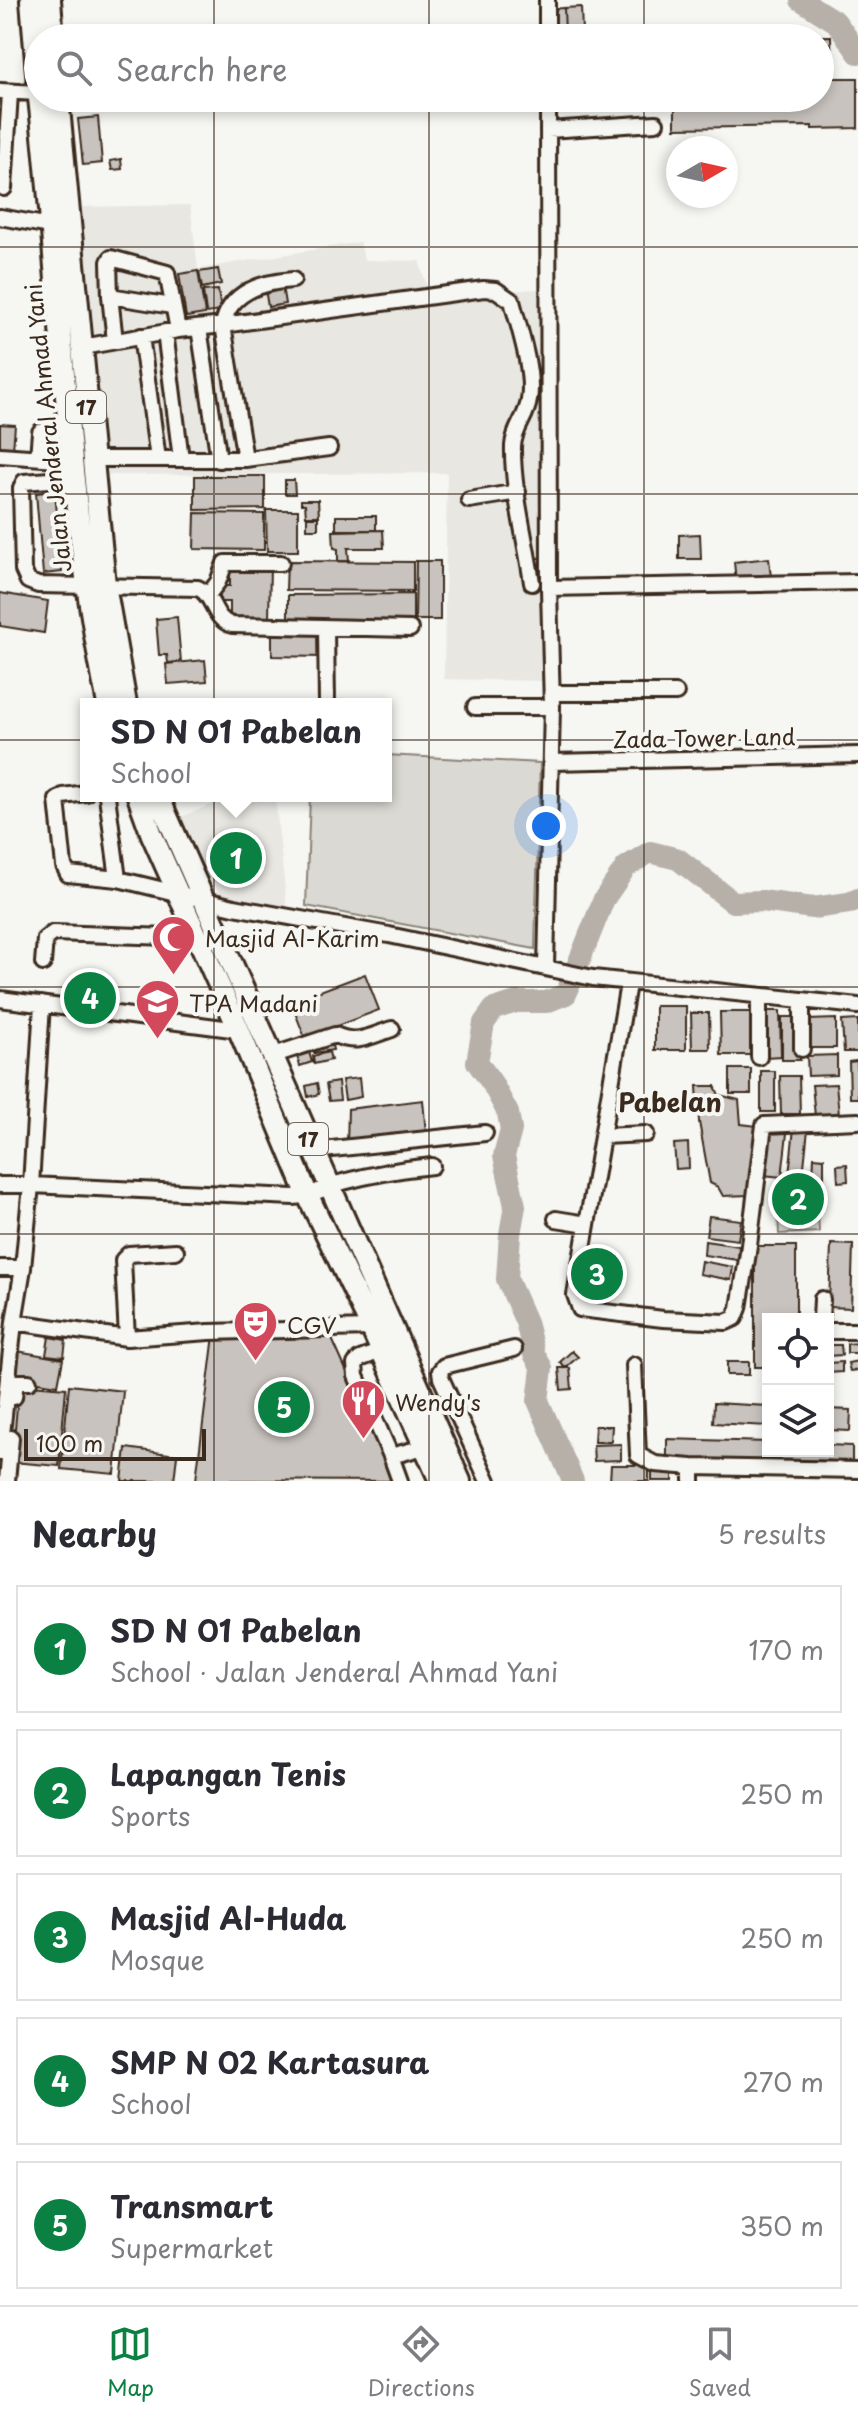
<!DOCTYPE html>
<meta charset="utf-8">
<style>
body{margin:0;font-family:"Playpen Sans",sans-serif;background:#f2f2f3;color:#2b2b33}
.controls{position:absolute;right:24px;bottom:24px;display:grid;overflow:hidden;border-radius:0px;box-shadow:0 4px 12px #0003}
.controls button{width:72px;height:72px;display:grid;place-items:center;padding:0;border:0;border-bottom:2px solid #e1e1e2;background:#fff;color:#2b2b33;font:40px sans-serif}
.compass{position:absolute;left:666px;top:136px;width:72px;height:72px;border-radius:50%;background:#fff;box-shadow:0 4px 12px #0003;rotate:81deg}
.scale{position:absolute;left:24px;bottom:20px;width:182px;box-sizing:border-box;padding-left:8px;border:4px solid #3b2a1e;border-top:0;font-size:22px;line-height:28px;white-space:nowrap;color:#3b2a1e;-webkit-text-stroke:6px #f6f6f2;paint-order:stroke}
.you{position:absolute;left:546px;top:826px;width:28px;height:28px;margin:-20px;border:6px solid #fff;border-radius:50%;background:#1a73e8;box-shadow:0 0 0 12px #1a73e833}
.badge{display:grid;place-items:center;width:52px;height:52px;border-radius:50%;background:#0b8043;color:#fff;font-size:26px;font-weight:700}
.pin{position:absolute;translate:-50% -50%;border:4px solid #fff;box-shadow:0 2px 8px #0006}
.popup{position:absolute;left:80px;top:698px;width:312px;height:104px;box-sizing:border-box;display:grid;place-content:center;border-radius:0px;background:#fff;filter:drop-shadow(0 2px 6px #0005);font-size:26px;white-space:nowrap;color:#7c7c81}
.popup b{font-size:30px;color:#2b2b33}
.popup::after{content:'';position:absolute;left:50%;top:100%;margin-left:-16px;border:16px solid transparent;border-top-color:#fff}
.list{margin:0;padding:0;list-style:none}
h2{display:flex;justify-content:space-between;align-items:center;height:104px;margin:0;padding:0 32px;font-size:34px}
h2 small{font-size:26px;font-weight:400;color:#7c7c81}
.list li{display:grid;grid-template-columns:52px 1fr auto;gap:24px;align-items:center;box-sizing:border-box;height:128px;margin:0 16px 16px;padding:0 16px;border:2px solid #e1e1e2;border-radius:0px}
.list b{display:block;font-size:30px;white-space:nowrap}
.list p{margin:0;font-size:26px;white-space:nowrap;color:#7c7c81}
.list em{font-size:26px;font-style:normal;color:#7c7c81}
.icon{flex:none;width:44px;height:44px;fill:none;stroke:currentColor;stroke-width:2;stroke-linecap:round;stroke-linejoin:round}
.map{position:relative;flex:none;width:858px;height:1481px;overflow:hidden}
.search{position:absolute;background:#fff;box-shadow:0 4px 12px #0003;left:24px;right:24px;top:24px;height:88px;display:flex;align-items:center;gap:20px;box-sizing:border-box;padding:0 28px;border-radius:44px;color:#7c7c81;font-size:30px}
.sheet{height:824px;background:#fff}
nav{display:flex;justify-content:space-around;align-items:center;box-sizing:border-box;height:112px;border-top:2px solid #e1e1e2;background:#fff;font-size:22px;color:#7c7c81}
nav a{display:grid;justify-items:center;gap:4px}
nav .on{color:#0b8043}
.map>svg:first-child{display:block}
.built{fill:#e8e7e2}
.green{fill:#dad9d3;stroke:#8a8278;stroke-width:2}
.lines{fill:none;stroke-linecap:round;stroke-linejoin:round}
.river{stroke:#b6b0a9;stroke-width:22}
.building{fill:#c8c3be;stroke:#3b2a1e;stroke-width:2}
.minor-casing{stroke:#3b2a1e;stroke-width:20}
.highway-casing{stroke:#3b2a1e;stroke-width:26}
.minor{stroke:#f6f6f2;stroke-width:14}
.highway{stroke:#f6f6f2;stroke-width:20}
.grid{fill:none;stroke:#3b2a1e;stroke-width:2;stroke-opacity:0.55}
.labels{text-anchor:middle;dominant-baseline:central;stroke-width:8;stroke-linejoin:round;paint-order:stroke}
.shield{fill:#f6f6f2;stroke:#73675e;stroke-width:2}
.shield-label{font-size:20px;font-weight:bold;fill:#3b2a1e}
.street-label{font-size:22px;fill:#3b2a1e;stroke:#f6f6f2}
.poi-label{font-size:22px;fill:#3b2a1e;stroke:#f6f6f2;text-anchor:start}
.quarter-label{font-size:26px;font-weight:bold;fill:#3b2a1e;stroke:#f6f6f2}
</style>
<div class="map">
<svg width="858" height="1481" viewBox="0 0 858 1481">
<rect width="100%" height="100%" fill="#f6f6f2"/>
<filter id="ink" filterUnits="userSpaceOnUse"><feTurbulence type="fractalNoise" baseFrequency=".0125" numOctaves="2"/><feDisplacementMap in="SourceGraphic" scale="16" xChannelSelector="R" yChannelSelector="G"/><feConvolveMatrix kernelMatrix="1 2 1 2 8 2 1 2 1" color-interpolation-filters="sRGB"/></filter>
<g filter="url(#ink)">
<path class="built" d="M190,205l8,64 162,-27 4,18 55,1 11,35 108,-7 6,392 -100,-2 3,-206 -344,2 -27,-268z
M234,796h41l12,114 -63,-8 -46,-84z"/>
<path class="green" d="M386,755l154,8 -5,186 -229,-43 4,-110h76z
M818,1184l1,21h-42v-20z
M818,1213l1,19 -40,2 -1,-20z"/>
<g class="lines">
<path class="river" d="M801,0l35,22 22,31
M573,1481l-35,-80 4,-33 -8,-14 -8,-32 -19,-43 3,-45 5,-28 -11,-50 7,-26 -3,-17 -16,-30 -15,-21 7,-39 10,-14 22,-7h30l20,-8 38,-95 22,-32 24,-15 28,7 55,43 29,-1 51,7 36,-5 9,-4"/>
</g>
<path class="building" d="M581,7l1,25 -17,1 -1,-25z
M564,8l1,25 -15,1 -2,-25z
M831,36l1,42h26v50l-46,1v-3l-137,2v-30h145v-60h-146z
M98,117l4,46 -19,2 -5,-46z
M121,159l1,10 -10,1 -2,-9z
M218,269l3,15 -19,4 -3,-16z
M198,271l7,43 -19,3 -7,-43z
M282,286l3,18 -17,3 -3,-18z
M218,290l3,21 -15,2 -3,-22z
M0,424l15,1 -2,25 -13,-1z
M195,476h70v33l-70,1z
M285,480h9l1,14h-10z
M55,491l7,81 -19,2 -7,-81z
M301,500h17l1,16h-13l-1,-12h-4z
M266,510h32v41h-31z
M195,513l69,1v36l-70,-1z
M336,516h40v14h-40z
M307,517h11v12h-11z
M383,530l1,18h-36l1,13h-11v-12l-4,-1 -1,-17z
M700,534l1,25h-22v-24z
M769,558l2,20 -35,4 -2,-20z
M287,561l126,1v29l-127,-1z
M416,561h24v59h-25z
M230,565h40l-1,55 -39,-1v-17h-10v-16h10z
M0,593l48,8 -4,32 -44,-7z
M413,594v29h-125v-28z
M177,617l4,45 -13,1 -1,-8h-8l-3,-36z
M272,633l49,1v23l-49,-1z
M205,660l2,21 -39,3 -2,-20z
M365,974l14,36 -74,28 -14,-36z
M655,1006h31v44h-31z
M764,1011h16l1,45 -16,1z
M720,1012h34v43h-33z
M691,1013h18l1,36h-18z
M782,1017h18v43h-18z
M836,1019v29h-27l-1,-28z
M858,1020v32h-14l-2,-31z
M331,1041l2,9 -19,3 -1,-9z
M308,1049l4,13 -12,4 -4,-13z
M329,1052l2,8 -17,4 -1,-8z
M837,1055v20l-29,1 -1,-20z
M857,1061l1,37h-8l-1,-36z
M730,1069h21v25h-21z
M761,1071h14v41h-14z
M780,1076h19l1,38h-19z
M359,1078l2,19 -16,3 -3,-20z
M338,1082l2,18 -11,1 -3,-17z
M317,1083l2,11 -11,3 -2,-11z
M836,1084l3,30 -24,2 -3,-31z
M697,1086h18l4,9 20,5 2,24 17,2 -9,69 -26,1 -5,-9 -8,-4 -11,-61z
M423,1100l3,34 -79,11 1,-36z
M794,1128l14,1 -5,47 -14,-1z
M767,1131l20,2 -5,44 -19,-2z
M688,1143l1,25 -13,1 -2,-25z
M814,1157l10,1v21l-11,-1z
M847,1164l1,17 -10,1 -1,-17z
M709,1216l32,4 -3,20 -32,-4z
M705,1241l34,5 -1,14 -34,-5z
M831,1244l22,1 -2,63 -22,-1z
M755,1246h41v73h-28v48h-13z
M701,1261l32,6 -2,13 -32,-6z
M328,1330l68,151 -200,-1 18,-145z
M49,1337l17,3 -2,17 -18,-2z
M858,1343v10h-11v-9z
M828,1345h13l1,10 -14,1z
M17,1351l46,8 -5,26 -45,-7z
M572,1351l6,6 -13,11 -5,-6z
M858,1361v9l-8,1 -2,-8z
M727,1362h22v13h-22z
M842,1362v10l-14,1v-10z
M559,1368h11l2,21 -11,1z
M19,1384l47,4 -7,78 -47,-4z
M69,1385l54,6 -8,83 -54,-5z
M714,1403l54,3v20l-55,-3z
M828,1409l23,1 -1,21 -22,-1z
M595,1426h17l-1,16h-17z
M667,1439l101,3v9h60v-6l24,1v19l-185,-7z
M621,1444v16l-27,1 -1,-16z
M126,1448l51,7 -3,26h-52z
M611,1465h38v16h-39z
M652,1471h21v10h-21z"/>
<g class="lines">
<defs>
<path id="minor" d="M547,0v38
M0,91l38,2
M548,130l108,-7
M4,188l6,-95
M0,217l50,9 10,-2
M110,296l-1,-34 2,-4 56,15 11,57
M199,328l20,132
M165,332l16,127
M141,336l17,123
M115,341l-5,-45 62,10
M83,347l95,-17 45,-5c6,-33 39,-43 70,-45
M0,455l72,5
M38,457l2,-25 29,-2
M92,459h153l84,-11
M245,459l-22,-134 261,-36 12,1 16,11c7,27 22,71 17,99 -2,17 -15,28 -16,46 -1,42 13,95 19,137
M74,478l-50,4 -3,6 2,82 5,11 10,4 160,3c17,8 14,31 34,37l178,4
M469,500l49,-8
M549,588l309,-6
M208,595l10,-13 7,-19h56
M326,628l1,76
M552,693h124
M475,707h77
M552,762l306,-7
M86,793l-23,3 -6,4 7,66 4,8 50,5 116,28 155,28 204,43 265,28
M107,796l11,83
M43,963l2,-24 8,-6 145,5
M546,967l6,-260 -3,-119 -1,-490
M628,984l-53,311 5,14 83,10 63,3 9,-4 4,-10 9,-55 16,-128 94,-4
M759,997v60
M0,999l239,31
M42,1004l-11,181 263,12c18,-1 32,-10 49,-15 30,-8 59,-13 89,-16
M802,1049v-48
M271,1056l64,-21c23,10 35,1 57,-6
M603,1136l43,-2
M313,1151l172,-18
M0,1185h31l-8,83
M556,1219l31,5
M0,1268h23l-9,54 -14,131
M821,1319l1,-20
M14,1322l113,16 -4,-78 6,-6 47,-3
M828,1331h30
M127,1338l82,-6 162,-4
M381,1351l-21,8 -5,5 1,12 35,80 33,-9
M634,1365l4,90 17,9 37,3v14
M14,1397l2,-15h13
M391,1456l9,25
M692,1467l166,3
M7,1481l4,-43
M488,1481l-47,-103 -1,-7 4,-5 70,-17"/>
<path id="highway" d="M31,0l7,85
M50,0l3,38
M39,98c23,202 27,407 69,606
M58,98l47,487 21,119
M138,796l14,39 87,195 69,166 57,118 75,167
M158,796l302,685"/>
</defs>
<use href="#minor" class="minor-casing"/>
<use href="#highway" class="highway-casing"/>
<use href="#minor" class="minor"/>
<use href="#highway" class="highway"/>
</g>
</g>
<path class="grid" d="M214,0v38M429,0v38M644,0v38M214,98v1383M429,98v1383M644,98v1383M0,247h858M0,494h858M0,740h858M0,987h858M0,1234h858"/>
<defs>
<symbol id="mosque-pin" viewBox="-11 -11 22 30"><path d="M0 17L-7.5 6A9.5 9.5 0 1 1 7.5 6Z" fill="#d1495b" stroke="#f6f6f2"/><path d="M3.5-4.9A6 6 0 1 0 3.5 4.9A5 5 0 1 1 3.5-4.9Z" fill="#fff"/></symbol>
<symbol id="school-pin" viewBox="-11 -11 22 30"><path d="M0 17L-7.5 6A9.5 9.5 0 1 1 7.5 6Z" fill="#d1495b" stroke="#f6f6f2"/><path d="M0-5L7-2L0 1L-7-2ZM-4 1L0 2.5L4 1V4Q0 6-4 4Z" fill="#fff"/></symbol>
<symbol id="theatre-pin" viewBox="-11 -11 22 30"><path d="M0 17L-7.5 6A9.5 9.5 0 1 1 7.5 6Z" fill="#d1495b" stroke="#f6f6f2"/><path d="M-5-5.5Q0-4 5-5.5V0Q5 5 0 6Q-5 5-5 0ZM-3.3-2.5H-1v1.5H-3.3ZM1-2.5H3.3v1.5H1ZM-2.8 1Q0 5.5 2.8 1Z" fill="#fff"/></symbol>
<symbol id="restaurant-pin" viewBox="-11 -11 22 30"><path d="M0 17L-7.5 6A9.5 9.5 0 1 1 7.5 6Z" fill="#d1495b" stroke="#f6f6f2"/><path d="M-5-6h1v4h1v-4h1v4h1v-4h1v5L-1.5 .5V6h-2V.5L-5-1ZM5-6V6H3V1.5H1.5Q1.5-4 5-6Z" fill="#fff"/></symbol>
</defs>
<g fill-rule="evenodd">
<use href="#mosque-pin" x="148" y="912" width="51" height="69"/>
<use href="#school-pin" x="132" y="976" width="51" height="69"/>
<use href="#theatre-pin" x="230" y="1298" width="51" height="69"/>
<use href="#restaurant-pin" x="338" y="1376" width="51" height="69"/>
</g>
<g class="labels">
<g class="shield">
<rect x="66" y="391" width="40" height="32" rx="6"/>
<rect x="288" y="1123" width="40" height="32" rx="6"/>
</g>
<g class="shield-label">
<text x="86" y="407">17</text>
<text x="308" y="1139">17</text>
</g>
<g class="street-label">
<text transform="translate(47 428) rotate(-96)">Jalan Jenderal Ahmad Yani</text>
<text transform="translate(704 737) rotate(-1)">Zada Tower Land</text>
</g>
<g class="poi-label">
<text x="205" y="937">Masjid Al-Karim</text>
<text x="189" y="1002">TPA Madani</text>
<text x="287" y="1324">CGV</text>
<text x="395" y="1401">Wendy's</text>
</g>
<g class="quarter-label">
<text x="670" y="1101">Pabelan</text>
</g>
</g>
</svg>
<div class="controls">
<button><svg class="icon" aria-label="locate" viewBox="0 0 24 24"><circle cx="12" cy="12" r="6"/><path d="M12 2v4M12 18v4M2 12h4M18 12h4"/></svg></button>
<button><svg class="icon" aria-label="layers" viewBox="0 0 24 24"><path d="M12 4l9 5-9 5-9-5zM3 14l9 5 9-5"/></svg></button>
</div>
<svg class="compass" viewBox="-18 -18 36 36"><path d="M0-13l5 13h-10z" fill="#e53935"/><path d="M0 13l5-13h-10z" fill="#7c7c81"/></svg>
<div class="scale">100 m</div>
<div class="you"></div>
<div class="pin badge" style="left:236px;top:858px">1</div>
<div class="popup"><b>SD N 01 Pabelan</b>School</div>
<div class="pin badge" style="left:798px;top:1199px">2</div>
<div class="pin badge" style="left:597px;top:1274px">3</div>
<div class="pin badge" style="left:90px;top:998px">4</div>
<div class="pin badge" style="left:284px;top:1407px">5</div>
<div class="search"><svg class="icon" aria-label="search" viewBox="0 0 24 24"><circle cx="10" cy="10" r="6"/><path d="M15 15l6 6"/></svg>Search here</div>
</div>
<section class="sheet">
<h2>Nearby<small>5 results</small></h2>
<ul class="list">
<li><span class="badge">1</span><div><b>SD N 01 Pabelan</b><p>School · Jalan Jenderal Ahmad Yani</p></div><em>170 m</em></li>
<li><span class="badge">2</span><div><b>Lapangan Tenis</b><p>Sports</p></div><em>250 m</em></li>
<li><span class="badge">3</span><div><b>Masjid Al-Huda</b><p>Mosque</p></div><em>250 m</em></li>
<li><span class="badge">4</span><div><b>SMP N 02 Kartasura</b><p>School</p></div><em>270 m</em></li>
<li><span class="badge">5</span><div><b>Transmart</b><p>Supermarket</p></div><em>350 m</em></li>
</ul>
</section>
<nav>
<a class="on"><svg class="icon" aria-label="map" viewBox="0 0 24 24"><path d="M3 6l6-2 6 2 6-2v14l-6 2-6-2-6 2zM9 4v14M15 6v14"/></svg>Map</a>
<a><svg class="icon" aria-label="directions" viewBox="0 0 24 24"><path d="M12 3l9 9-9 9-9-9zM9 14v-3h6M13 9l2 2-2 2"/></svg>Directions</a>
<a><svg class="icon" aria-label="saved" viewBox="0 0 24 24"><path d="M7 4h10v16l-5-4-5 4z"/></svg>Saved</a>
</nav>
